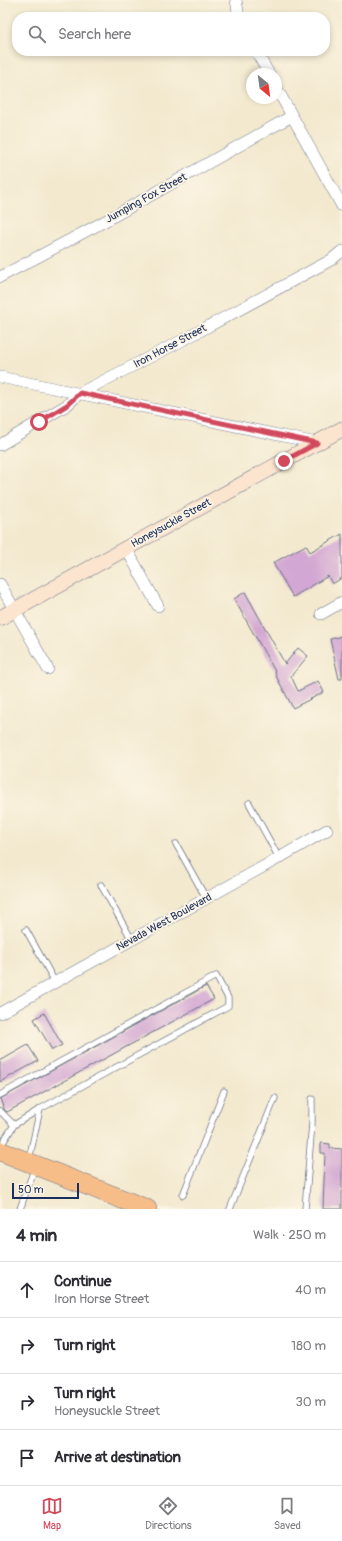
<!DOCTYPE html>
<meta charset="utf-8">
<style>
body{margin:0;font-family:Pangolin,sans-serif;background:#f2f2f3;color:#2b2b33}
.compass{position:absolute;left:246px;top:68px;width:36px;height:36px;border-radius:50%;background:#fff;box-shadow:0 2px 6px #0003;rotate:151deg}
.scale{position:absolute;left:12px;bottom:10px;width:67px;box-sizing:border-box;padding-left:4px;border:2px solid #1b2f5e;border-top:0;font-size:11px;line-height:14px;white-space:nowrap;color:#1b2f5e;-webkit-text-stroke:3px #fcf5e5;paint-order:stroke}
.stop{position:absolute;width:12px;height:12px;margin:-9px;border:3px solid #d1495b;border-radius:50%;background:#fff}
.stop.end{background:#d1495b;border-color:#fff;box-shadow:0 1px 4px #0008}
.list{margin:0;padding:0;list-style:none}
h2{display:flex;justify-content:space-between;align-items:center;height:52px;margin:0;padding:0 16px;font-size:17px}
h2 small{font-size:13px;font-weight:400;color:#7c7c81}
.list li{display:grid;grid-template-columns:26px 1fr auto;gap:12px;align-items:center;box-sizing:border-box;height:56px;padding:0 16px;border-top:1px solid #e1e1e2}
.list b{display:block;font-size:15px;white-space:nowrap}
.list p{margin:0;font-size:13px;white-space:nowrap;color:#7c7c81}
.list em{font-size:13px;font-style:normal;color:#7c7c81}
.icon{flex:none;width:22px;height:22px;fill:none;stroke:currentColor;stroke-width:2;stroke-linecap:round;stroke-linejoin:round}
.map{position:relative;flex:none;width:342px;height:1209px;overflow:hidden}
.search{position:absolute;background:#fff;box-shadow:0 2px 6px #0003;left:12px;right:12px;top:12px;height:44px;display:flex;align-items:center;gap:10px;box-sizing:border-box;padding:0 14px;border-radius:16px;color:#7c7c81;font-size:15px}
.sheet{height:276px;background:#fff}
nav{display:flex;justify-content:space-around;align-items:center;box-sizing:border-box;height:56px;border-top:1px solid #e1e1e2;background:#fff;font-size:11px;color:#7c7c81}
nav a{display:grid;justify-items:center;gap:2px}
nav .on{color:#d1495b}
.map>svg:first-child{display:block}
.building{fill:#d3a7d3}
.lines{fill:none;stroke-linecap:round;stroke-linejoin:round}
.lane-casing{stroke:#677086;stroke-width:7}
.street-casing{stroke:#677086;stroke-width:12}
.secondary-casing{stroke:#677086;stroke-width:16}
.highway-casing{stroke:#677086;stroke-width:20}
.lane{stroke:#fff;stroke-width:5.5}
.street{stroke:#fff;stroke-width:11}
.secondary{stroke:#fce5cf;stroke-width:15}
.highway{stroke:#f7bd88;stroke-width:19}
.route{stroke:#d1495b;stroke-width:5}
.labels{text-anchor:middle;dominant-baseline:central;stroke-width:3.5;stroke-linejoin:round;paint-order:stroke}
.street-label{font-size:11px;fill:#1b2f5e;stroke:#fcf5e5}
</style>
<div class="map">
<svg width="342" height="1209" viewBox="0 0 342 1209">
<rect width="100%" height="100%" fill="#fcf5e5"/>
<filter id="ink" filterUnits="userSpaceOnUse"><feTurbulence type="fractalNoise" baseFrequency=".025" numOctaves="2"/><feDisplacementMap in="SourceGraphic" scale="8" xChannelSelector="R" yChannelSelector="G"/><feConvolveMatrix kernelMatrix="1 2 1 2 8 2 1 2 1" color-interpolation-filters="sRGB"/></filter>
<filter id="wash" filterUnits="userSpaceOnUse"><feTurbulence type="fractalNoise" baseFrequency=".012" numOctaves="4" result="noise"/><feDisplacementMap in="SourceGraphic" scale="16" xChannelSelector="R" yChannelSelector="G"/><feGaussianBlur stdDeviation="0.9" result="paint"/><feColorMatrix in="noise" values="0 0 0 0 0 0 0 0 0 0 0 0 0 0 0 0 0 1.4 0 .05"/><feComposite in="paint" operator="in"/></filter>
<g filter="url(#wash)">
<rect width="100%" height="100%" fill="#f3e9cf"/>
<g id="blocks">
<path class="building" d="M342,534v44l-10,6 -4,-8 -35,21 -20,-34 33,-18 4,7z
M245,592l40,72 13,-16 10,8 -17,20 7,15 20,-10 6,11 -31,16 -18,-34 1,-1 -42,-74z
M342,636v43h-3l-9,-40z
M206,986l8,13 -207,113 -3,-3 -4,-10z
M44,1013l18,32 -10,5 -18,-31z
M28,1045l10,16 -38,21v-21z
M321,1143l9,1v4l12,1v60h-19l2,-56h-4z"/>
</g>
</g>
<g filter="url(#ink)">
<use href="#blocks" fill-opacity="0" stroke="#677086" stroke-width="1"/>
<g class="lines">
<defs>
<path id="lane" d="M249,803l30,55
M176,844l30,54
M101,885l31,55
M26,930l29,52
M0,1095l216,-119 12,22v8l-188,103 -11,51
M0,1111l14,14
M0,1147l14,-22 26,-16
M183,1195l41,-104
M20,1209l15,-42
M230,1209l45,-111
M305,1209l7,-86v-24"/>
<path id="street" d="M236,0l3,17
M256,51l13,23
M276,87l66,119
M0,277l107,-57 185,-104
M0,377l317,66
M0,445l67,-40 13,-12 103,-53 148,-80 11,-9
M126,548l32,58
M0,584l48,85
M321,614l21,-12
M0,1013l279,-155 48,-28"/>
<path id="secondary" d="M0,618l342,-189"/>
<path id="highway" d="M0,1151l147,58"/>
</defs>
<use href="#lane" class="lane-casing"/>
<use href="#street" class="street-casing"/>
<use href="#secondary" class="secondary-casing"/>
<use href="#highway" class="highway-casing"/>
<use href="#lane" class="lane"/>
<use href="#street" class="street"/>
<use href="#secondary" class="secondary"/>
<use href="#highway" class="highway"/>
</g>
</g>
<g class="lines" filter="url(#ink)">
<path class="route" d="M39,422l28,-17 13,-12 237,50 -33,18"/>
</g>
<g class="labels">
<g class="street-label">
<text transform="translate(146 198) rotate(-29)">Jumping Fox Street</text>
<text transform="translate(170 346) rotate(-28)">Iron Horse Street</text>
<text transform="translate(171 523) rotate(-29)">Honeysuckle Street</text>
<text transform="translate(164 922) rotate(-29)">Nevada West Boulevard</text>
</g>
</g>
</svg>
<svg class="compass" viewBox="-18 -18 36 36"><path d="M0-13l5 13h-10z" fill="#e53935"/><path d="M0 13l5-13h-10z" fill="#7c7c81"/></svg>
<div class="scale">50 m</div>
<div class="stop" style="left:39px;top:422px"></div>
<div class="stop end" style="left:284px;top:461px"></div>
<div class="search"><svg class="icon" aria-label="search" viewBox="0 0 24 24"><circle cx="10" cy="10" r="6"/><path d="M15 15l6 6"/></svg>Search here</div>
</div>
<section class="sheet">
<h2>4 min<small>Walk · 250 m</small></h2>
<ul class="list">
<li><svg class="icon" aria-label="ahead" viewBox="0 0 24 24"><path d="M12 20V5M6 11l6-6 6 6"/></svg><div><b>Continue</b><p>Iron Horse Street</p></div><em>40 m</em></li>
<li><svg class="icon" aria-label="right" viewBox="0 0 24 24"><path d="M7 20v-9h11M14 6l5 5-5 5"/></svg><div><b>Turn right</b></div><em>180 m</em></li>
<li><svg class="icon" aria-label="right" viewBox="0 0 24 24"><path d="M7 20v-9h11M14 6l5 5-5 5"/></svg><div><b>Turn right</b><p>Honeysuckle Street</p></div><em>30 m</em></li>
<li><svg class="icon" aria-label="arrive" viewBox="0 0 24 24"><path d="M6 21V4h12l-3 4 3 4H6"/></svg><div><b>Arrive at destination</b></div></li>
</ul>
</section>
<nav>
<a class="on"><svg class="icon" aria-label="map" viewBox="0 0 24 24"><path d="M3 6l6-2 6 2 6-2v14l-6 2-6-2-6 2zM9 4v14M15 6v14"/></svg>Map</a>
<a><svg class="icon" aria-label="directions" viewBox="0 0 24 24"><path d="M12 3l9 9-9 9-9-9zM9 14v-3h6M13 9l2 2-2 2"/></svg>Directions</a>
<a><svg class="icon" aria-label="saved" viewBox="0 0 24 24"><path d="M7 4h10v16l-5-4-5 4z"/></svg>Saved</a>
</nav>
